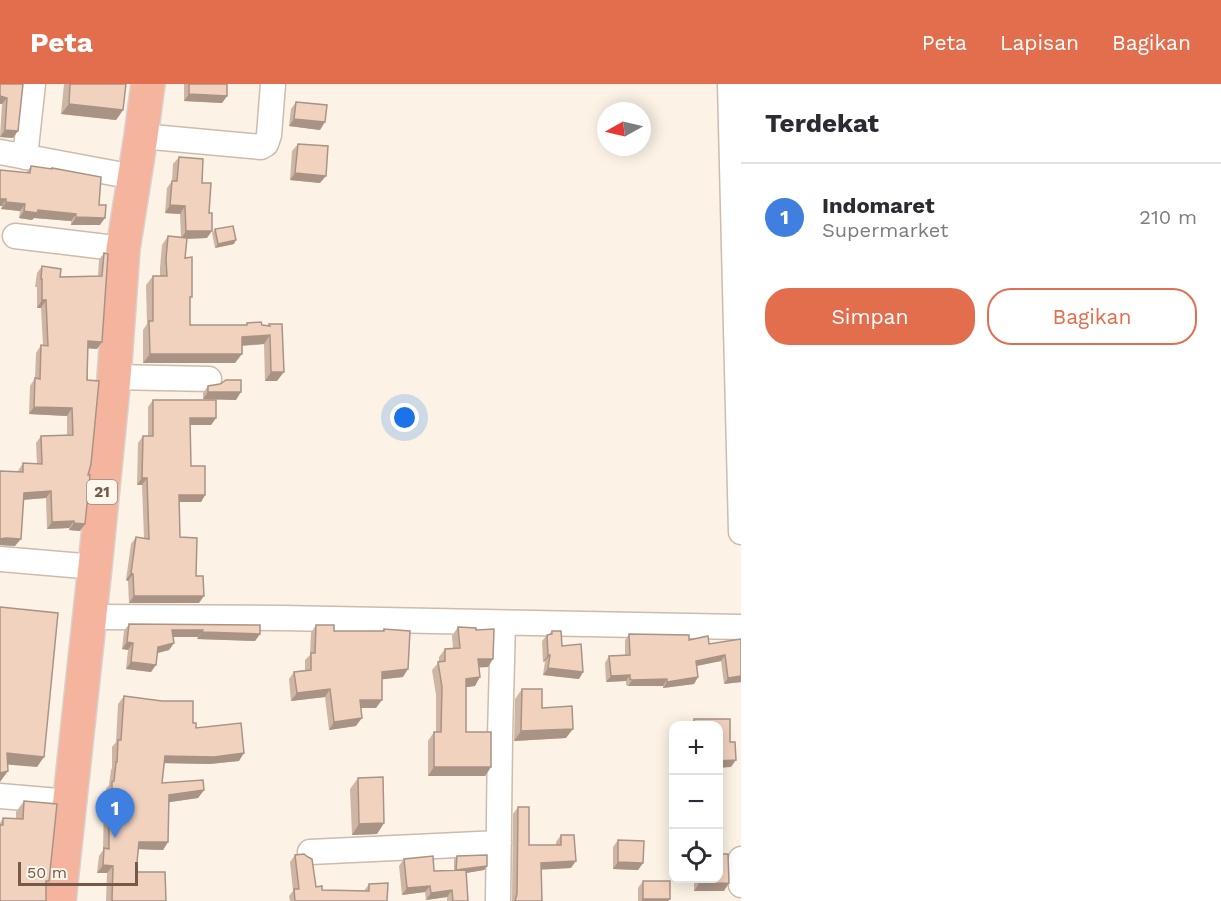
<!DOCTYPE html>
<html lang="id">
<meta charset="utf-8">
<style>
body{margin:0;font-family:"Work Sans",sans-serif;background:#f2f2f3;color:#2b2b33}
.controls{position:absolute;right:18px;bottom:18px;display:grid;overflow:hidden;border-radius:12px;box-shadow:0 3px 15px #0003}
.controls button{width:54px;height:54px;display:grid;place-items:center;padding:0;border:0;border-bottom:2px solid #e1e1e2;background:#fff;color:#2b2b33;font:30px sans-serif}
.compass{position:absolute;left:597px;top:18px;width:54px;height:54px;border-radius:50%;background:#fff;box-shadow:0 3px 15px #0003;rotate:262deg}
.scale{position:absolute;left:18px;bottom:15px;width:120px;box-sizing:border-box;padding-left:6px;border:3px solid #755a4b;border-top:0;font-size:16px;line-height:21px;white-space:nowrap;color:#755a4b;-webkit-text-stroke:4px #fff7ec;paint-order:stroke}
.you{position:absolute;left:405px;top:334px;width:21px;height:21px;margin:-15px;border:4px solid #fff;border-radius:50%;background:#1a73e8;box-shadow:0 0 0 9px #1a73e833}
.badge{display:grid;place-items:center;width:39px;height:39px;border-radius:50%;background:#e36e4e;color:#fff;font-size:20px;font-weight:700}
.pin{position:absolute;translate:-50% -50px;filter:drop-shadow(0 2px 3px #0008)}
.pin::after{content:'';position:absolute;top:32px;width:21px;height:18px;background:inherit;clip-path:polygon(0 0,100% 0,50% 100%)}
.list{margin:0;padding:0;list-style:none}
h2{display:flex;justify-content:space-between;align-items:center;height:78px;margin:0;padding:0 24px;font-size:26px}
h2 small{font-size:20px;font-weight:400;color:#7c7c81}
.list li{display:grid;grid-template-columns:39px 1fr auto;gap:18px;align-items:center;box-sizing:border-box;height:108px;padding:0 24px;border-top:2px solid #e1e1e2}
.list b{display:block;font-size:22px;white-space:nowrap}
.list p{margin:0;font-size:20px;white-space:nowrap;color:#7c7c81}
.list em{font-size:20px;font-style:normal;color:#7c7c81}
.actions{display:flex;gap:12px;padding:18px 24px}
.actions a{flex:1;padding:14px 0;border:2px solid #e36e4e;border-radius:24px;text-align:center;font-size:21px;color:#e36e4e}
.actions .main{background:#e36e4e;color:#fff}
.icon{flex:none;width:33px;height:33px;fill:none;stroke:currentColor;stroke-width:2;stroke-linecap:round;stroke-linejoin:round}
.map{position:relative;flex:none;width:741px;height:817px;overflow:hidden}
header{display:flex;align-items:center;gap:36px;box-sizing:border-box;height:84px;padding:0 30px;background:#e36e4e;color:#fff}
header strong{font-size:28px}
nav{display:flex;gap:33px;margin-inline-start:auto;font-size:21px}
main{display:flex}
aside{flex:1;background:#fff}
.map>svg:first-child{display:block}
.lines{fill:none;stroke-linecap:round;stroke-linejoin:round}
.minor-casing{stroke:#cdbbad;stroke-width:27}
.highway-casing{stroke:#d8d1cd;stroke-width:36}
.minor{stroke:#fff;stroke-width:24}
.highway{stroke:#f5b49e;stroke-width:33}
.wall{fill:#cfb5a3}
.shaded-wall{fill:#a99385}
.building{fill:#f1d2be;stroke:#a99385;stroke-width:1.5}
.labels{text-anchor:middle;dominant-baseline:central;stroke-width:4.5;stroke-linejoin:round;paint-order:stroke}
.shield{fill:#fff7ec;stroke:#9e897b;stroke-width:1.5}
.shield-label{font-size:15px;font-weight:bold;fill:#755a4b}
</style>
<header>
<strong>Peta</strong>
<nav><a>Peta</a><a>Lapisan</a><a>Bagikan</a></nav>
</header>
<main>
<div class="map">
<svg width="741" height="817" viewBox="0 0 741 817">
<rect width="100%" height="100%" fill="#fcf3e6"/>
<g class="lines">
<defs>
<path id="minor" d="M730,0l11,448
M141,52l120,11 5,-3 3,-9 4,-51
M0,68l134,25
M25,73l8,-73
M15,152l108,13
M114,293l95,2
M0,475l95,8
M90,533l192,1 459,9
M0,712l70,6
M310,768l189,-9
M741,775v26
M498,817l2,-164 3,-114"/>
<path id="highway" d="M59,817l36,-334 19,-190 9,-128 18,-113 7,-52"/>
</defs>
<use href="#minor" class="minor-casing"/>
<use href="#highway" class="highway-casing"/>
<use href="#minor" class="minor"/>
<use href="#highway" class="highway"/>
</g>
<path class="wall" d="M23,0l-10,54 -13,-1 2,-33h-2z
M64,0h62l-3,26 -7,10 -55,-6z
M184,0h43v12l-5,7 -38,-2z
M296,18l24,28 -31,-4 2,-17z
M298,60l22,39 -30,-3 2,-29z
M179,73l23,26 5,55 -21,1 -1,19 5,42v25h56l1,-2 21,3 1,-2 8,57h-12l-1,-37 -22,2 -7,17h-92v-33l4,-6 -1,-39 7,-9h7v-8l2,-23 6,-9 13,1 -1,-23 -15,-1 2,-25 5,-7 1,-17z
M31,82l68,39 1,20h-29v-4l-37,-3 -2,2 -13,-2 1,-7 -19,-2 1,-3h-2z
M215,145l19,15 -19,4 -3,-15z
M104,169l-7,96 -9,-1v127l-8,56 -11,-1v-2l-22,1 -1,-31 -22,2 -9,46 -15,-1 18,-74 5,-8 14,1 -1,-21 5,-7h26v-20l-38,-2 1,-28 5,-8 1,-25 5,-8h2l-2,-37h-4v-21h-2l2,-14 5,-7 18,11 38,-1 1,-16z
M208,302l28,14 -33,-1v-6z
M153,316l63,18 -5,7h-21l1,41 14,29 -4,7h-22l1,35 16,39 3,27h-70l-1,-22 -2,-1 5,-36 5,-7 8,1 -2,-53h-5l1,-42 5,-7h5v-29z
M129,540l131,10 -5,7 -58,-2 1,-2h-25l1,6 -5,7 -11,3 -7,19 -25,-3 2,-19 -6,-1 2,-18z
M316,541l18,6h48l2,-2 19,48 -21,2 -6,29h-15l-5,18 -27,4 -4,-33 -34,4 -2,-22 5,-7 11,-2v-10l5,-5 1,-22z
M458,543l30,40h-9l-4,19 -9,1v45l25,35 -6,9h-57v-35l6,-9h2v-37l-4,-25 7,-8v-5l6,-8h8l-1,-13z
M552,547l10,15 21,26 -4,7 -36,-4 2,-14 -2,1 -1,-21 5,-6 2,-1z
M629,550l60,6 20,4 32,-5v43l-17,2 -3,-23 -25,5 2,11 -4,7 -31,4v-2h-35l-2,-1v-4l-20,1 -1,-19 4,-7 16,-1v-15z
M522,605l20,19 24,30 -52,3 1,-42z
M124,612l69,27 3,5 43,33 -30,3 -45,-1 -2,20 42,7 -6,8 -29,4 -1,40 -5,8 -25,-1 -2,23 30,29h-60l1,-28h-10l2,-17 4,-6 1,-47 3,-4 -1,-10 3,-4 2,-15 1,-2v-21l4,-5 2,-38z
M358,694l26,45 -7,11 -25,1 -2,-46z
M24,717l25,80 -3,3 -46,17v-78l3,-5 13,1v-7z
M518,723l11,38h27v-3l5,-7 10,33 -30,1 1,32h-30l1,-87z
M618,756l25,23 -5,7 -25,-1v-22z
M295,771l21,32 6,3 42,1 5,-7 18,17h-97l-1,-5 4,-5 -3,-29z
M457,772l30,10 -3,4 -18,3 2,28h-21v-4l-21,3 -1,-8 -23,3 -3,-29 5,-7 30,12 20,-1v-11z
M694,795h24l6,12h-30z
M643,797l25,20h-30v-13z"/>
<path class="shaded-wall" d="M189,10l38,2 -5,7 -38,-2z
M0,12l7,2 -5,6h-2z
M69,20l54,6 -7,10 -55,-6z
M294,35l31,3 -5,8 -31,-4z
M5,46l13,1 -5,7 -13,-1z
M295,89l31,3 -6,7 -30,-3z
M0,115h6l-4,7h-2z
M6,118l19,2 -5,7 -19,-2z
M170,121l15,1 -5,8 -15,-1z
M38,126l38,4 -5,7 -37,-3 -2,2 -13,-2 5,-7z
M76,133l29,1 -5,7h-29z
M186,147h26l-5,7 -26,1z
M236,156l-2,4 -19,4 3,-4z
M42,216h4l-5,8h-4z
M270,251l-6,9 -29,2 7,-9z
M88,257l14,1 -5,7 -14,-1z
M150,270h92l-7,9h-92z
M271,288h13l-7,9h-12z
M208,308h33l-5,8 -33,-1z
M34,323l38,1 -5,8 -38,-2z
M190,334h26l-5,7h-26z
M142,394h5l-5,7h-5z
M51,407l-5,7 -27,2 5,-7z
M179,411h26l-4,7h-27z
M74,437l-5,7 -22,1 5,-7z
M74,439l11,1 -5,7 -11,-1z
M6,454l15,1 -6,7 -15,-1v-6z
M131,489l2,1 -5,7 -2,-1z
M134,512h70l-5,7h-70z
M172,546h31l-5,7h-32z
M202,548l58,2 -5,7 -58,-2z
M127,558l6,1 -5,7 -6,-1z
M174,559l-5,7 -16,4 5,-7z
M548,571h2l-5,6 -2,1z
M725,571l-4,6 -30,6 5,-6z
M478,575h15l-5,8 -16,1z
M131,578l25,3 -5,7 -25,-3z
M548,584l35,4 -4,7 -36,-4z
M408,585l-5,8 -26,3 5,-8z
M630,591l-4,6 -20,1 5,-6z
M741,592v6l-17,2 4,-6z
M480,593l-5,9 -15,2 6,-9z
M698,593l-4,7 -31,4 4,-6z
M667,595l-4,7h-35l4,-6z
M330,605l-5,8 -34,4 6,-8z
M360,616h22l-6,8h-22z
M362,634l-6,8 -27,4 5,-8z
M573,645l-7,9 -52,3 7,-10z
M7,669l37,4 -7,10 -37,-3z
M244,669l-5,8 -30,3 -50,-1 6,-7z
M736,676l-5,7 -13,1v-7z
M434,683h57l-6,9h-57z
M8,687l-8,11v-9z
M204,706l-6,8 -34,5 5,-8z
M384,739l-7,11 -25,1 7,-11z
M139,758h29l-5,8 -29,-1z
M576,777l-5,7 -35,2 5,-7z
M618,778l25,1 -5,7 -25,-1z
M103,781l10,1 -6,7h-10z
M487,782l-3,4 -30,5 2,-4z
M729,799l-5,8h-30l5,-7z
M430,802l-5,6 -23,3 5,-7z
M452,806l-5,7 -21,3 5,-7z
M643,815h27l-2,2h-27z"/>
<path class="building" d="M0,0h23l-5,47 -13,-1 2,-32 -7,-2z
M70,0h56l-3,26 -54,-6z
M189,0h38v12l-38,-2z
M296,18l31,3 -2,17 -31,-3z
M298,60l30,2 -2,30 -31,-3z
M179,73l24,2 -1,24h9l-2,30h3v18h-26l-1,-25 -15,-1 2,-24h5z
M31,82l21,3v-1l49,9 -2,28h7l-1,13 -29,-1v-3l-38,-4 -1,3 -13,-2 1,-7 -19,-2v-3h-6v-29l30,3z
M233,142l3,14 -18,4 -3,-15z
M168,152l19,2 -2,20 7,-1v40h-2v28h57v-2l14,-1 1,3 8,1 -1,-2h13l2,48h-13l-1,-37 -28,2v17h-92l-1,-33h4v-45h14l-1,-17z
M104,169l4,1 -6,88 -14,-1 -1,39 12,1 -8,83 -3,11h2l-5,49 -11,-1v-2l-22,1 -1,-31 -27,2 -3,46 -15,-1 -6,1v-68l23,1v-9l19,1 -1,-28 32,-1 -1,-27 -38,-1 1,-29 5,1 1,-34 7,1 -2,-46h-4v-21h-1l1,-13 19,3 -1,8 42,-1z
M226,296h15v12h-33v-6l12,-2z
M153,316h63v18h-26l1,48h14v29h-26l1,42 17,1 -1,38h7l1,20h-70l-1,-22 -2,-1 5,-36 13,2 -2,-61h-5l1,-42h10z
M0,523l58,6 -14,144 -37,-4 1,18 -8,2z
M129,540l131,1v9l-58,-2 1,-2h-31l2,13 -16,4 -2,18 -25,-3 2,-19 -6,-1z
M316,541h18v6h50v-2l26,2 -2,38 -26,3v28h-22l2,18 -28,4 -4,-33 -33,4 -3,-21 17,-2v-17h4z
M458,543l18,1v2l18,-1 -1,30h-15l2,18 -14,2v53h25v35h-57v-35h7l1,-45 -4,-25 7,-1v-12l15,-1z
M552,547h9l1,15 19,-2 2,28 -35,-4 2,-13h-2l-1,-20 5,-1z
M629,550l60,1v5l19,-4 1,8 32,-5v37l-13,2 -3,-23 -29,6 2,16 -31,5v-3l-35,1 -2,-1v-4l-19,1 -2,-20 21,-1z
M522,605h20v19l30,-2 1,23 -52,2z
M124,612l38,5h31v22h3v5l45,-5 3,30 -30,4 -49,-1 -3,27 41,-3 1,10 -35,5 -1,47h-29l-3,30h29l1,29h-54l1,-35 -10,-1 1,-17 5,1v-53h3v-14l2,-1 2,-19h1l1,-22h3z
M694,635h36v23h5l1,18 -18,1v-35h-24z
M383,693l1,46 -25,1 -1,-46z
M24,717l33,3 -8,77h-3v20h-46v-76h3v-7l20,1z
M518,723h11v38h32v-10h13l2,26 -35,2 1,38h-27l2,-7z
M618,756l26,1 -1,22 -25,-1z
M304,770l4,3 4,2 4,28 6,-1v4l47,1v-7l19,-1 -1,18h-92l-1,-12h5l-4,-34z
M718,770h10l1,29 -30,1v-5h19z
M487,771v11l-31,4 1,-14z
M433,772l1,15 32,-1 2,31h-15l-1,-11 -21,3 -1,-7 -23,2 -3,-29z
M643,797h27v18h-27z"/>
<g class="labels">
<rect class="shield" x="87" y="396" width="30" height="24" rx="4.5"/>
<g class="shield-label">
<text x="102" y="408">21</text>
</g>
</g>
</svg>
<div class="controls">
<button>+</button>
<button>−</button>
<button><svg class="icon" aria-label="locate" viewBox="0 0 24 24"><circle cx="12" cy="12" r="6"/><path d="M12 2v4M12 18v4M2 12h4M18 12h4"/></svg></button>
</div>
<svg class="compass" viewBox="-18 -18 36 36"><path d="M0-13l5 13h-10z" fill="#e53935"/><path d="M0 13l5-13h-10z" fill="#7c7c81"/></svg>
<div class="scale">50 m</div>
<div class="you"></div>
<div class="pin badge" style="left:115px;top:754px;background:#3f7fe0">1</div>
</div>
<aside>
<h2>Terdekat<small></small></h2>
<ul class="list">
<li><span class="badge" style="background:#3f7fe0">1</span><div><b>Indomaret</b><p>Supermarket</p></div><em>210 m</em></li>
</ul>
<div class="actions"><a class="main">Simpan</a><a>Bagikan</a></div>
</aside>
</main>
